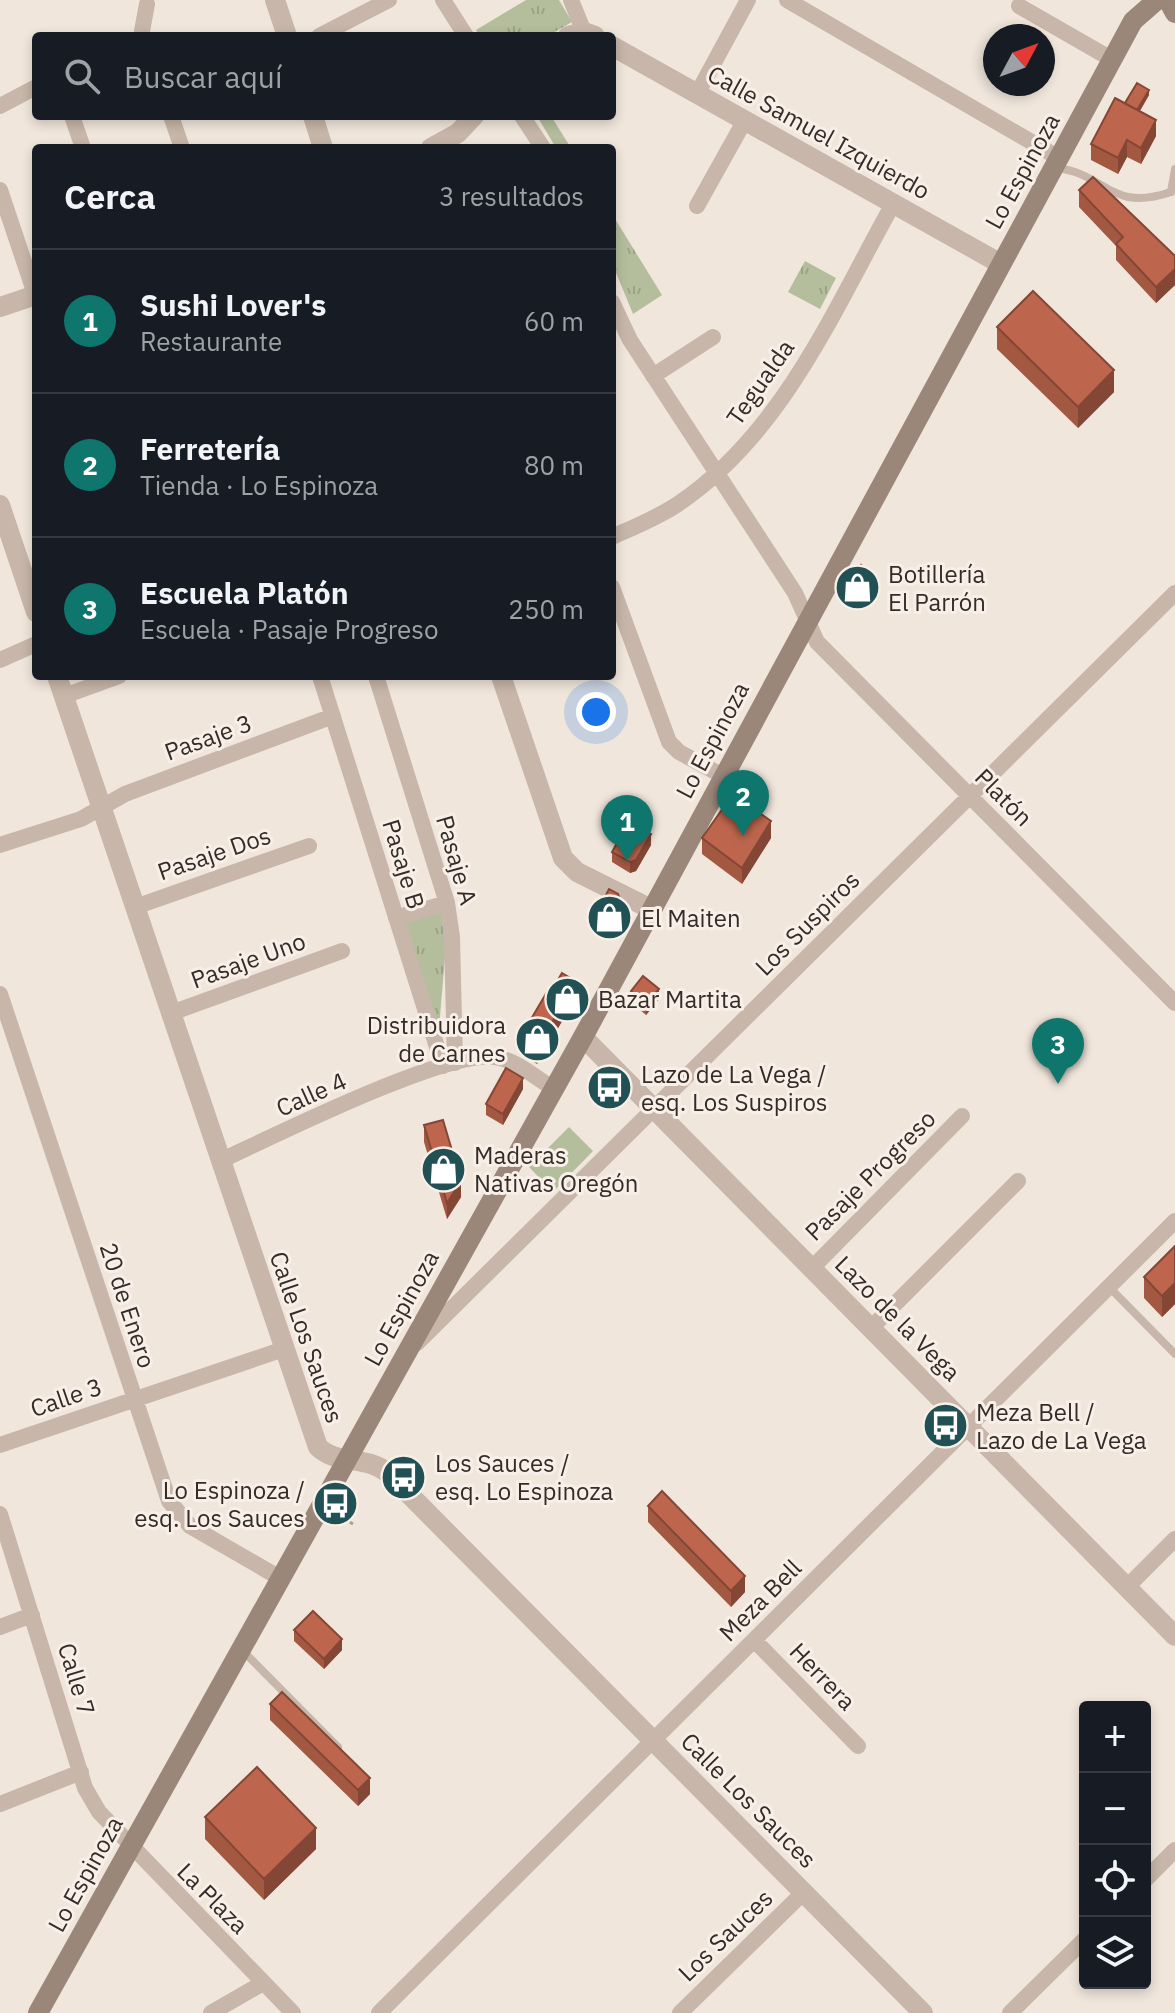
<!DOCTYPE html>
<html lang="es">
<meta charset="utf-8">
<style>
body{margin:0;font-family:"IBM Plex Sans",sans-serif;background:#242831;color:#f1f3f6}
.controls{position:absolute;right:24px;bottom:24px;display:grid;overflow:hidden;border-radius:8px;box-shadow:0 4px 12px #0003}
.controls button{width:72px;height:72px;display:grid;place-items:center;padding:0;border:0;border-bottom:2px solid #363941;background:#171b24;color:#f1f3f6;font:40px sans-serif}
.compass{position:absolute;left:983px;top:24px;width:72px;height:72px;border-radius:50%;background:#171b24;box-shadow:0 4px 12px #0003;rotate:49deg}
.you{position:absolute;left:596px;top:712px;width:28px;height:28px;margin:-20px;border:6px solid #fff;border-radius:50%;background:#1a73e8;box-shadow:0 0 0 12px #1a73e833}
.badge{display:grid;place-items:center;width:52px;height:52px;border-radius:50%;background:#0f766e;color:#fff;font-size:26px;font-weight:700}
.pin{position:absolute;translate:-50% -66px;filter:drop-shadow(0 2px 4px #0008)}
.pin::after{content:'';position:absolute;top:42px;width:28px;height:24px;background:inherit;clip-path:polygon(0 0,100% 0,50% 100%)}
.list{margin:0;padding:0;list-style:none}
h2{display:flex;justify-content:space-between;align-items:center;height:104px;margin:0;padding:0 32px;font-size:34px}
h2 small{font-size:26px;font-weight:400;color:#9ea1a6}
.list li{display:grid;grid-template-columns:52px 1fr auto;gap:24px;align-items:center;box-sizing:border-box;height:144px;padding:0 32px;border-top:2px solid #363941}
.list b{display:block;font-size:30px;white-space:nowrap}
.list p{margin:0;font-size:26px;white-space:nowrap;color:#9ea1a6}
.list em{font-size:26px;font-style:normal;color:#9ea1a6}
.icon{flex:none;width:44px;height:44px;fill:none;stroke:currentColor;stroke-width:2;stroke-linecap:round;stroke-linejoin:round}
.map{position:relative;flex:none;width:1175px;height:2013px;overflow:hidden}
.search{position:absolute;background:#171b24;box-shadow:0 4px 12px #0003;left:32px;top:32px;width:584px;height:88px;display:flex;align-items:center;gap:20px;box-sizing:border-box;padding:0 28px;border-radius:8px;color:#9ea1a6;font-size:30px}
.panel{position:absolute;background:#171b24;box-shadow:0 4px 12px #0003;left:32px;top:144px;width:584px;height:536px;border-radius:8px}
.map>svg:first-child{display:block}
.grass{fill:url(#grass-tufts)}
.pitch{fill:#b4be9d}
.lines{fill:none;stroke-linecap:round;stroke-linejoin:round}
.path{stroke:#b3a093;stroke-width:3;stroke-dasharray:4 4;stroke-linecap:butt}
.service{stroke:#c7b6a9;stroke-width:8}
.minor{stroke:#c7b6a9;stroke-width:16}
.tertiary{stroke:#c7b6a9;stroke-width:20}
.secondary{stroke:#9b867a;stroke-width:20}
.wall{fill:#a35842}
.shaded-wall{fill:#844736}
.building{fill:#bd664d;stroke:#844736;stroke-width:2}
.labels{text-anchor:middle;dominant-baseline:central;stroke-width:6;stroke-linejoin:round;paint-order:stroke}
.street-label{font-size:24px;fill:#352c28;stroke:#f8f0e8}
.poi-label{font-size:24px;fill:#352c28;stroke:#f8f0e8;text-anchor:start}
</style>
<div class="map">
<svg width="1175" height="2013" viewBox="0 0 1175 2013">
<defs>
<pattern id="grass-tufts" width="24" height="20" patternUnits="userSpaceOnUse" patternTransform="scale(2)"><rect width="24" height="20" fill="#b4be9d"/><path d="M3 7l-1-3M5 7V3M7 7l1-3M15 17l-1-3M17 17v-4M19 17l1-3" fill="none" stroke="#9ba387"/></pattern>
</defs>
<rect width="100%" height="100%" fill="#f0e6dc"/>
<path class="grass" d="M526,0h33l13,22 -24,14h-68l-4,-6z
M537,116h14l20,32h-15z
M612,214l50,81 -29,19 -21,-51z
M805,261l31,17 -16,31 -32,-17z
M441,912l6,22 -9,106 -35,-118z"/>
<path class="pitch" d="M569,1127l24,24 -40,41 -24,-25z"/>
<g class="lines">
<path class="path" d="M336,1514l17,10"/>
<path class="service" d="M1056,168c50,5 53,45 115,24
M1171,192l4,-23
M1109,1287l66,67
M241,1649l97,98"/>
<path class="minor" d="M443,0l23,36
M571,0l13,32
M787,0l272,158
M1019,6l94,54
M142,31l5,-27
M319,36l70,-36
M697,94l51,-94
M0,106l36,-19
M72,116l11,32
M171,116l11,32
M522,116l21,32
M0,190l36,107
M697,206l48,-86
M612,302l18,38 165,253 22,49 358,361
M653,376l60,-39
M612,537c22,-10 45,-19 66,-33 105,-71 155,-193 215,-300
M612,587l57,155 10,10 44,24
M0,660l36,-16
M320,676l123,390
M376,676l71,227 5,34 3,126
M64,696l55,-20
M0,845l81,-26 44,-25 208,-78
M135,907l174,-61
M396,918l51,-15
M0,994l169,507 21,25 90,52
M171,1013l171,-62
M220,1161c52,-24 228,-112 275,-104 21,3 41,21 59,32
M812,1268l150,-152
M871,1328l147,-147
M417,1343l758,-750
M0,1445l284,-96
M0,1514l85,274 14,24 194,201
M1127,1587l48,-48
M0,1627l32,-12
M754,1640l104,106
M0,1804l81,-32
M1145,1880l30,-30
M211,2013l52,-30
M379,2013l796,-792
M680,2013l124,-121
M1010,2013l75,-74"/>
<path class="tertiary" d="M275,0l12,36
M568,36l16,-4 11,4
M612,46l389,218
M313,116l10,32
M431,148l27,-15 16,-17
M0,307l36,-12
M0,505l36,107
M57,676l261,771c20,19 46,7 70,26l535,540
M501,676l62,182 14,14 74,37
M583,1037l592,599"/>
<path class="secondary" d="M1168,0l7,13
M38,2013l545,-976 550,-1016 24,-21"/>
</g>
<path class="wall" d="M1149,95l-9,16 16,25 -15,28 -14,-7 -9,17 -27,-14v-16l34,-41z
M1079,190l96,66v29l-19,18 -40,-43v-14l-37,-39z
M997,327l117,65 -36,36 -81,-79z
M845,580l25,5 -17,15 -8,-9z
M702,838h69l-29,46 -40,-30z
M651,845l-15,26 -6,2 -18,-11v-10z
M598,910l22,1 -9,17 -13,-7z
M551,985l33,12 -11,18 -5,-4 -31,53 -17,-10v-16z
M631,991l28,8 -13,16 -15,-13z
M523,1089l-20,36 -17,-10v-11z
M424,1125l37,72 -14,22 -23,-77z
M1175,1246v58l-13,13 -18,-19v-21z
M648,1506l97,86 -14,15 -83,-85z
M294,1630l48,20 -18,19 -30,-28z
M270,1704l100,90 -12,12 -88,-86z
M205,1817l111,32 -52,51 -59,-61z"/>
<path class="shaded-wall" d="M1149,90v5l-13,22v-6z
M1156,120v16l-15,28v-16z
M1127,140v17l-9,17v-16z
M1175,269v16l-19,18v-16z
M1114,370v22l-36,36v-21z
M870,574v11l-17,15v-11z
M771,821v17l-29,46v-16z
M651,834v11l-15,26 -6,2v-11z
M620,900v11l-9,17v-11z
M584,986v11l-11,18v-11z
M659,989v10l-13,16v-11z
M568,995v16l-31,53v-16z
M523,1078v11l-20,36v-11z
M461,1181v16l-14,22v-16z
M1175,1283v21l-13,13v-21z
M745,1576v16l-14,15v-16z
M342,1639v11l-18,19v-10z
M370,1778v16l-12,12v-16z
M316,1828v21l-52,51v-21z"/>
<path class="building" d="M1137,83l12,7 -12,20 -12,-7z
M1115,98l41,22 -15,28 -14,-8 -9,18 -27,-14z
M1093,177l82,79v13l-19,18 -40,-43 7,-7 -44,-47z
M1033,291l81,79 -36,37 -81,-80z
M861,565l9,9 -17,15 -8,-9z
M733,794l38,27 -29,47 -40,-30z
M629,821l22,13 -15,26 -6,2 -18,-10z
M609,889l9,5 2,6 -9,17 -13,-7z
M562,973l22,13 -11,18 -5,-4v-5l-14,-8z
M643,976l16,13 -13,15 -15,-13z
M551,985l17,10 -31,53 -17,-10z
M506,1068l17,10 -20,36 -17,-10z
M443,1120l18,61 -14,22 -23,-78z
M1175,1246v37l-13,13 -18,-19z
M662,1491l83,85 -14,15 -83,-85z
M313,1611l29,28 -18,20 -30,-29z
M282,1692l88,86 -12,12 -88,-86z
M257,1767l59,61 -52,51 -59,-62z"/>
<defs>
<symbol id="shop-disc" viewBox="-11 -11 22 22"><circle r="9.5" fill="#215154" stroke="#f8f0e8"/><path d="M-5-2.5h2.3a2.7 3.5 0 0 1 5.4 0H5L5.5 6h-11ZM-1.5-2.5h3a1.5 2.3 0 0 0-3 0Z" fill="#fff"/></symbol>
<symbol id="bus-disc" viewBox="-11 -11 22 22"><circle r="9.5" fill="#215154" stroke="#f8f0e8"/><path d="M-5-6H5V4H4V6H2V4H-2V6H-4V4H-5ZM-3.5-4V0h7V-4ZM-3.5 1.2v1.5H-2V1.2ZM2 1.2v1.5H3.5V1.2Z" fill="#fff"/></symbol>
</defs>
<g fill-rule="evenodd">
<use href="#shop-disc" x="832" y="562" width="51" height="51"/>
<use href="#shop-disc" x="584" y="892" width="51" height="51"/>
<use href="#shop-disc" x="542" y="974" width="51" height="51"/>
<use href="#shop-disc" x="512" y="1014" width="51" height="51"/>
<use href="#bus-disc" x="584" y="1062" width="51" height="51"/>
<use href="#shop-disc" x="418" y="1144" width="51" height="51"/>
<use href="#bus-disc" x="920" y="1400" width="51" height="51"/>
<use href="#bus-disc" x="378" y="1452" width="51" height="51"/>
<use href="#bus-disc" x="310" y="1478" width="51" height="51"/>
</g>
<g class="labels">
<g class="street-label">
<text transform="translate(819 132) rotate(29)">Calle Samuel Izquierdo</text>
<text transform="translate(1022 171) rotate(-61)">Lo Espinoza</text>
<text transform="translate(760 382) rotate(-55)">Tegualda</text>
<text transform="translate(208 737) rotate(-20)">Pasaje 3</text>
<text transform="translate(712 740) rotate(-62)">Lo Espinoza</text>
<text transform="translate(1004 797) rotate(45)">Platón</text>
<text transform="translate(214 853) rotate(-19)">Pasaje Dos</text>
<text transform="translate(457 860) rotate(74)">Pasaje A</text>
<text transform="translate(404 864) rotate(73)">Pasaje B</text>
<text transform="translate(807 923) rotate(-45)">Los Suspiros</text>
<text transform="translate(248 960) rotate(-20)">Pasaje Uno</text>
<text transform="translate(311 1094) rotate(-24)">Calle 4</text>
<text transform="translate(870 1175) rotate(-45)">Pasaje Progreso</text>
<text transform="translate(128 1305) rotate(72)">20 de Enero</text>
<text transform="translate(401 1308) rotate(-61)">Lo Espinoza</text>
<text transform="translate(898 1318) rotate(45)">Lazo de la Vega</text>
<text transform="translate(307 1337) rotate(71)">Calle Los Sauces</text>
<text transform="translate(66 1397) rotate(-19)">Calle 3</text>
<text transform="translate(760 1600) rotate(-45)">Meza Bell</text>
<text transform="translate(823 1676) rotate(46)">Herrera</text>
<text transform="translate(77 1679) rotate(73)">Calle 7</text>
<text transform="translate(749 1800) rotate(45)">Calle Los Sauces</text>
<text transform="translate(85 1874) rotate(-61)">Lo Espinoza</text>
<text transform="translate(213 1898) rotate(45)">La Plaza</text>
<text transform="translate(725 1935) rotate(-44)">Los Sauces</text>
</g>
<g class="poi-label">
<text x="888" y="574">Botillería<tspan x="888" dy="28">El Parrón</tspan></text>
<text x="641" y="918">El Maiten</text>
<text x="598" y="999">Bazar Martita</text>
<text x="506" y="1025" text-anchor="end">Distribuidora<tspan x="506" dy="28">de Carnes</tspan></text>
<text x="641" y="1074">Lazo de La Vega /<tspan x="641" dy="28">esq. Los Suspiros</tspan></text>
<text x="474" y="1155">Maderas<tspan x="474" dy="28">Nativas Oregón</tspan></text>
<text x="976" y="1412">Meza Bell /<tspan x="976" dy="28">Lazo de La Vega</tspan></text>
<text x="435" y="1463">Los Sauces /<tspan x="435" dy="28">esq. Lo Espinoza</tspan></text>
<text x="305" y="1490" text-anchor="end">Lo Espinoza /<tspan x="305" dy="28">esq. Los Sauces</tspan></text>
</g>
</g>
</svg>
<div class="controls">
<button>+</button>
<button>−</button>
<button><svg class="icon" aria-label="locate" viewBox="0 0 24 24"><circle cx="12" cy="12" r="6"/><path d="M12 2v4M12 18v4M2 12h4M18 12h4"/></svg></button>
<button><svg class="icon" aria-label="layers" viewBox="0 0 24 24"><path d="M12 4l9 5-9 5-9-5zM3 14l9 5 9-5"/></svg></button>
</div>
<svg class="compass" viewBox="-18 -18 36 36"><path d="M0-13l5 13h-10z" fill="#e53935"/><path d="M0 13l5-13h-10z" fill="#9ea1a6"/></svg>
<div class="you"></div>
<div class="pin badge" style="left:627px;top:861px">1</div>
<div class="pin badge" style="left:743px;top:836px">2</div>
<div class="pin badge" style="left:1058px;top:1084px">3</div>
<div class="search"><svg class="icon" aria-label="search" viewBox="0 0 24 24"><circle cx="10" cy="10" r="6"/><path d="M15 15l6 6"/></svg>Buscar aquí</div>
<section class="panel">
<h2>Cerca<small>3 resultados</small></h2>
<ul class="list">
<li><span class="badge">1</span><div><b>Sushi Lover's</b><p>Restaurante</p></div><em>60 m</em></li>
<li><span class="badge">2</span><div><b>Ferretería</b><p>Tienda · Lo Espinoza</p></div><em>80 m</em></li>
<li><span class="badge">3</span><div><b>Escuela Platón</b><p>Escuela · Pasaje Progreso</p></div><em>250 m</em></li>
</ul>
</section>
</div>
